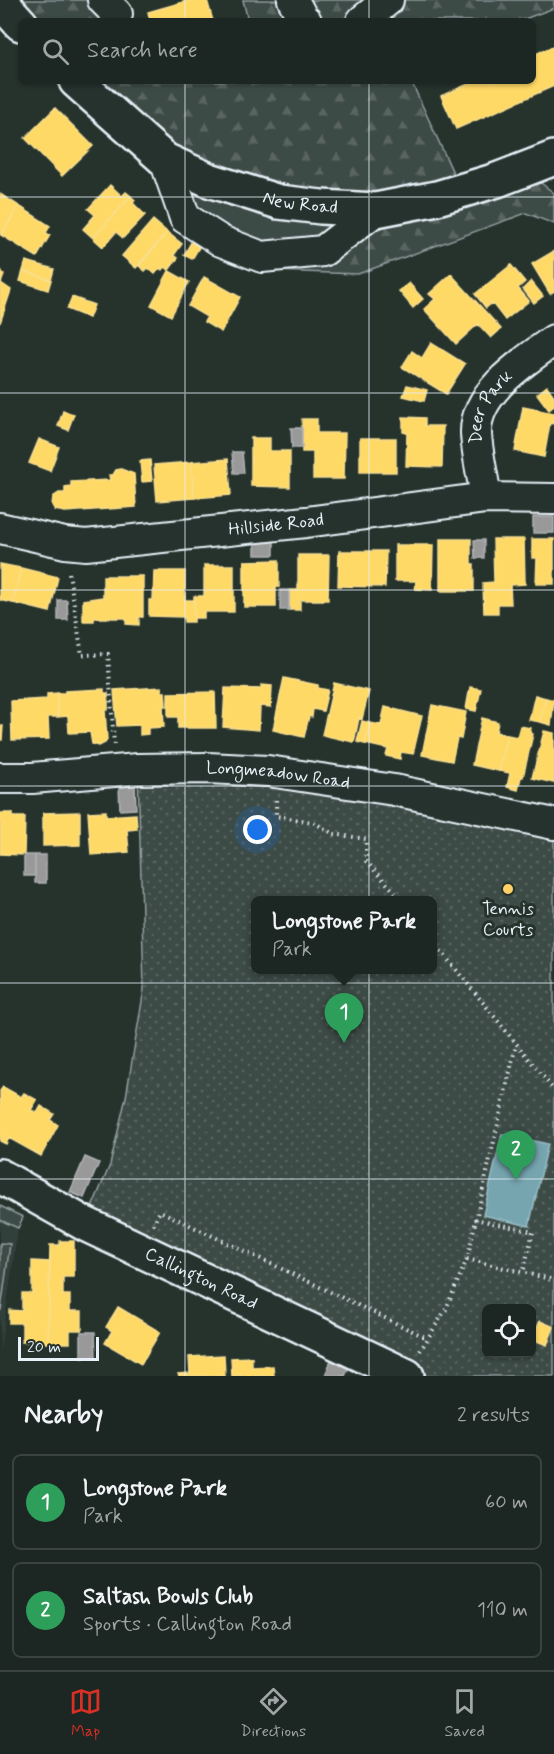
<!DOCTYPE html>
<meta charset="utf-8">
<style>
body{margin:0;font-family:Mynerve,sans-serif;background:#29322f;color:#f1f3f6}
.controls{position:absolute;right:18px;bottom:18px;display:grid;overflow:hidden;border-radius:9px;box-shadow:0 2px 4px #0004}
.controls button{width:54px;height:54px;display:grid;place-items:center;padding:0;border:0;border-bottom:2px solid #3a4340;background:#1c2622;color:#f1f3f6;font:30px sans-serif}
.scale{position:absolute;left:18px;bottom:15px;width:81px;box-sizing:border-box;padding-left:6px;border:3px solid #e8f1f8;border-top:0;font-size:16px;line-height:21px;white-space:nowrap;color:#e8f1f8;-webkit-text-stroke:4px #26332d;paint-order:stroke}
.you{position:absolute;left:258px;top:830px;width:21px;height:21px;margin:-15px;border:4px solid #fff;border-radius:50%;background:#1a73e8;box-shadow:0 0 0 9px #1a73e833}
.badge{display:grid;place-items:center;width:39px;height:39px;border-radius:50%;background:#d93025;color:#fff;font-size:20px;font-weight:700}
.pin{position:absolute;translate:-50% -50px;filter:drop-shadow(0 2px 3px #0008)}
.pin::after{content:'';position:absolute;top:32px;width:21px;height:18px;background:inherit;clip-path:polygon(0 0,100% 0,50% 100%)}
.popup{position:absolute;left:251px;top:896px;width:186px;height:78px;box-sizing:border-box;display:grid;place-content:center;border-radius:9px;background:#1c2622;filter:drop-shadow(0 2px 4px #0005);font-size:20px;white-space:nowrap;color:#a0a5a5}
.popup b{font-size:22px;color:#f1f3f6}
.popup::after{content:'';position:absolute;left:50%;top:100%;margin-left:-12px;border:12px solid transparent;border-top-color:#1c2622}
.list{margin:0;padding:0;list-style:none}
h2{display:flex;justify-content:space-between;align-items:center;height:78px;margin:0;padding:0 24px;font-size:26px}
h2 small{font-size:20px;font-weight:400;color:#a0a5a5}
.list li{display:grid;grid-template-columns:39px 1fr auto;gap:18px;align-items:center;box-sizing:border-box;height:96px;margin:0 12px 12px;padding:0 12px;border:2px solid #3a4340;border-radius:9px}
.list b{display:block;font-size:22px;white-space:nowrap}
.list p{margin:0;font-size:20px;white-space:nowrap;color:#a0a5a5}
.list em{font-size:20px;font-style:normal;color:#a0a5a5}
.icon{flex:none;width:33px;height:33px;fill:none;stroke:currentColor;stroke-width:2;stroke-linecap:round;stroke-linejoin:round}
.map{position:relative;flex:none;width:554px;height:1376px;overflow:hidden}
.search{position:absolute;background:#1c2622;box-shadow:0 2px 4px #0004;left:18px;right:18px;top:18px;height:66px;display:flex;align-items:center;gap:15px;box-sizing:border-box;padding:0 21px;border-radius:9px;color:#a0a5a5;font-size:22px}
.sheet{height:294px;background:#1c2622}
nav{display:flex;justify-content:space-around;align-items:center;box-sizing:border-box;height:84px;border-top:2px solid #3a4340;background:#1c2622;font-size:16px;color:#a0a5a5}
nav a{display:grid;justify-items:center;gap:3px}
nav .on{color:#d93025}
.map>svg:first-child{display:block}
.built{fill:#333f3a}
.green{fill:#3e4b47;stroke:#939ea0;stroke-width:1.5}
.forest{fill:url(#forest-firs);stroke:#939ea0;stroke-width:1.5}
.park{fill:url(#park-dots);stroke:#939ea0;stroke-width:1.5;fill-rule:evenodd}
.homes{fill:#ffd966;stroke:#f8e092;stroke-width:1.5}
.public{fill:#76a5af;stroke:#98bcc5;stroke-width:1.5}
.industry{fill:#999;stroke:#b1b3b6;stroke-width:1.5}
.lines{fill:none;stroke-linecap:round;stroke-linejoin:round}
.minor-casing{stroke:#e8f1f8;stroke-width:34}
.tertiary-casing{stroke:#e8f1f8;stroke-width:38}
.secondary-casing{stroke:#e8f1f8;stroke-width:38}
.path{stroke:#e8f1f8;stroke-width:4;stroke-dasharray:1.5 4.5;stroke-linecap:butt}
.minor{stroke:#26332d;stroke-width:30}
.tertiary{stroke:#26332d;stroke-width:33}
.secondary{stroke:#26332d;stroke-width:33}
.grid{fill:none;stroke:#e8f1f8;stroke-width:1.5;stroke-opacity:0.55}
.poi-dot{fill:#ffd166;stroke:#26332d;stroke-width:2}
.labels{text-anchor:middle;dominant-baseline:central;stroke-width:6;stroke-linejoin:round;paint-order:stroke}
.street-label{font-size:18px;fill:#e8f1f8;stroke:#26332d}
.poi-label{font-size:18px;fill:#e8f1f8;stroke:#26332d}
</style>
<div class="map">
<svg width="554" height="1376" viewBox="0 0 554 1376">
<defs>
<pattern id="forest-firs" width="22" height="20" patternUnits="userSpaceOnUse" patternTransform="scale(1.5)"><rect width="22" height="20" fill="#3e4b47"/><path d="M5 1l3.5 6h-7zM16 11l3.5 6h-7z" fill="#5a6562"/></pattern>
<pattern id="park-dots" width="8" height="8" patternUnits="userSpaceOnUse" patternTransform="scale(1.5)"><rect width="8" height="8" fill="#3e4b47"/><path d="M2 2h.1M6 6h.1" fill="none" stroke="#5a6562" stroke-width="1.8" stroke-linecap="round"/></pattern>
</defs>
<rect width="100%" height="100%" fill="#26332d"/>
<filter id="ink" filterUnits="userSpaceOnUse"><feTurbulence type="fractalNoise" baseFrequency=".0167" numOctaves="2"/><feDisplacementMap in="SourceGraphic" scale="12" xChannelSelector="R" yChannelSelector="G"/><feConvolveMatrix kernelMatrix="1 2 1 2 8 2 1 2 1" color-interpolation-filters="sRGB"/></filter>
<g filter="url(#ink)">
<path class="built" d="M0,1220l18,8 -18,124z"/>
<path class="green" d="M165,160l211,50 -53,41 -61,6 -77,-39z
M0,1206l23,11 -5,11 -18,-8z
M0,1243l10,1 -9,66h-1z"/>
<path class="forest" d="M2,0h101l19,21h-100z
M243,0h311v8l-35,13h-271z
M81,81h333l-2,2 49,107 63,-20 30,23v31l-28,-11 -168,61 -84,-3 -12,-14 61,-6 52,-41 -166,-30z"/>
<path class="park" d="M208,768l346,56v552h-147l-322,-152 25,-59 16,-68 18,-108 -6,-220zM256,900h177v70h-177zM486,1308h46v46h-46z"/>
<path class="homes" d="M190,0h17l6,21h-63l-2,-9z
M554,46v40l-98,43 -15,-33 34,-15h58v-26z
M55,108l38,38 -31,30 -37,-38z
M110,185l12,11 4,-4 5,4 -38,42 -10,-9 12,-14 -7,-6z
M0,194l19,12 -18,29 -1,-1z
M131,196l4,4 -2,3 12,12 -22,23 -7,-6 -13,15 -10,-9z
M19,206l31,20 -4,7 4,2 -13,22 -36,-22z
M153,220l14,12 -31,36 -14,-12z
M167,232l15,12 -8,11 4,3 -9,12 -4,-3 -3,3 -2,-2 -5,6 -7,-6 -3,3 -6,-5z
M193,239l8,5 -9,15 -8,-4z
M554,251v40l-4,3 -18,-30z
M26,261l28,8 -3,11 -28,-9z
M511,265l14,17 -7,6 11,13 -24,19 -13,-17 -6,5 -11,-14z
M0,268l4,7 -3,8 10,7 -11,33z
M23,271l28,9 -3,10 -28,-9z
M169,271l20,11 -18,34 -20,-11z
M451,274l50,55 -10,9 -13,-14 -22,20 -32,-35 11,-10 -6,-5z
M204,277l36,20 -19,35 -17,-10 3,-5 -19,-11z
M531,281l12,15 -9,7 -11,-14z
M409,283l14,16 -10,9 -14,-17z
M72,297l22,8 -5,13 -22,-9z
M431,343l34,21 -19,30 -44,-27 10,-16 10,7z
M407,385l20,5 -3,11 -21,-5z
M547,386l7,10v10l-5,4 -12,-16z
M523,407l31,6v11l-4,-1 -6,34 -29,-6z
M63,411l11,3 -6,16 -10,-4z
M403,417l22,1v8h18l-1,41 -36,-1 1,-33 -4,-1z
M302,419h15v14h28l-1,46h-31v-27h-11z
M251,438h19v13h20v36l-39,-1z
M360,438h36v34h-36z
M39,439l20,8 -9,24 -21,-8z
M228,459l3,36 -37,3 -3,-36z
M150,460l2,21 -10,1 -2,-21z
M191,462l3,36 -37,3 -3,-36z
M121,469l13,5 2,33 -71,5 -10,-2 -3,-5 1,-8 6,-4h6v-6l6,-1v-4l39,-2 -1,-5h4l3,-5z
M440,539h31v25h3v27h-34z
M493,539h31l1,45 -15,1 1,19h-13v9h-14l-1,-30 11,-1z
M532,539h22v45h-18l1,-26h-5z
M395,545h38l-1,45 -17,-1 1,-8h-21z
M339,551h47l-1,36 -47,-1z
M298,555h31l-1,45h-28v10h-11v-20h9z
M279,560v27h-3v20h-32v-46z
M0,564l21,4 -8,35 -13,-3z
M204,565h30v47h-30v6h-10v-22h10z
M21,568l37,9 -8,35 -37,-9z
M154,571h31v29h9v22h-10v-5l-35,-1v-16h4z
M103,576h40v41h-4v8l-13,-1v-6h-32v3h-11v-21l20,-3z
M284,678l34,7v3l10,2 -5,21 -10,-2 -1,8 -3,-1 -5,21 -31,-7z
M334,683l35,8 -7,28 -3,-1 -5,24 -32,-7z
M261,685l11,1 -1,21 -11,-1 -1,24 -36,-3 2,-39 36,1z
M162,687v5h3l1,14h-3l1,21 -16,1v6l-8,1v-10l-23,1 -3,-36z
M470,687l11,2 -5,22 -10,-2z
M104,689v4h4v17h-3l2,30 -2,3 -6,3 -7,-2 -2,-12 -21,1 -1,-17 -10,1 -1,-24h8v-2z
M215,692l1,36h-38v-11h-10v-24z
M57,693l1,24h-10l1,22 -37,1 -1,-39 36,-2v-5z
M535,695l11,3 -6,24 -11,-2z
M546,698l8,2 -3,25 -11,-3z
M432,705l34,7 -5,27 -4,-1 -5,23 -30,-6z
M385,707l37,9 -9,38 -12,-2 -1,7 -14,-3 2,-7 -23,-5 5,-21 11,2z
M482,718l16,4 -2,10 11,3 -8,36 -27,-6z
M362,721l8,2 -5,21 -8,-2z
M0,726h3l-1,14h-2z
M520,726l11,2 -1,5 3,1 -10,43h-2l-3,13 -11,-3 3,-14 -11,-2 8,-36 10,2z
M544,731l10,2v50l-22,-5z
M106,811v5l30,-2 1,15 -10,1 2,22 -38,3 -3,-43z
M80,812v33l-37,1v-33z
M0,813h13v4h12l-1,38 -24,-1z
M3,1087l18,10 3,-4 13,7 -6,10 6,3 4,-7 13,8 -4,6 8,5 -17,31 -32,-18 -3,6 -6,-3v-50z
M60,1241h14v36h-11v18h7v16h12v19h-12v13h-22l2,-98h10z
M32,1261l18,1 -2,81 -26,-1v-19h-13v-13l13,1v-18h10z
M118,1307l42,25 -19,32 -36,-21 7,-12 -6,-4z
M540,1321l14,6 -7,18 -15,-6z
M224,1355l1,21h-46l-1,-2 12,-1 -1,-16z
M252,1357v10l21,-1 1,10h-42l-1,-18z"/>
<path class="public" d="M502,1134l46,10 -19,82 -46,-11z"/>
<path class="industry" d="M291,428h11v20h-10z
M232,452h10l2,21h-10z
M533,517h21v16h-21z
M255,537h19v18h-19z
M474,540h10v18h-9z
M280,590h9v20h-9z
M58,600h9l1,20h-10z
M135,785l1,24 -16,1 -1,-23z
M24,855h11v21h-11z
M35,855h11v28h-11z
M85,1157l14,6 -15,35 -14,-6z
M81,1332h14l1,25h-15z
M332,1357l18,8 -5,11h-20z"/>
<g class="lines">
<defs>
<g id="minor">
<path d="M103,0l14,14"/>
<path d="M293,0l10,19 3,2"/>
<path d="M362,21l26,-21"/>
<path d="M165,160l20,58 36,23 41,16 61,-6 53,-41"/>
<path id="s1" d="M486,498c-3,-21 -9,-44 -10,-65 -1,-41 49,-72 78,-93"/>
<path id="s2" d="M0,528l65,15 21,2 220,-23 180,-24 68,1"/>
<path id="s3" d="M0,778h32l106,-9 70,-1 60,3 126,19 160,34"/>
</g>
<g id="tertiary">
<path id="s4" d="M0,1176l85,48 322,152"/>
</g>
<g id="secondary">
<path d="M0,1l21,23"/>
<path id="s5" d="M76,81l89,79 44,20 70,22 42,5 55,3 61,-12 60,-18 57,-22"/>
</g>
</defs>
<use href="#minor" class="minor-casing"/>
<use href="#tertiary" class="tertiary-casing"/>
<use href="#secondary" class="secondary-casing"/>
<path class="path" d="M69,573l13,82 26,-1 6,90
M276,800v16l37,6 21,12 32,5v22l36,39
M433,935l4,11 117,144
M475,1219l58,13 -10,41
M153,1225l7,-14 267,127
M467,1259l87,21
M420,1351l26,-42 21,-50 49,-214"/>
<use href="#minor" class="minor"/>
<use href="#tertiary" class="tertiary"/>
<use href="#secondary" class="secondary"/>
</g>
</g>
<path class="grid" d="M185,0v21M369,0v21M185,81v1295M369,81v1295M0,197h554M0,393h554M0,590h554M0,786h554M0,983h554M0,1179h554"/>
<circle class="poi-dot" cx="508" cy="889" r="6"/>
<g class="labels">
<g class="street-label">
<text stroke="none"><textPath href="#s5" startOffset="262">New Road</textPath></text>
<text stroke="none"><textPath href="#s1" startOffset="96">Deer Park</textPath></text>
<text stroke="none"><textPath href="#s2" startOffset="279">Hillside Road</textPath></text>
<text stroke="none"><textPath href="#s3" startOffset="279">Longmeadow Road</textPath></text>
<text stroke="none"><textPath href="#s4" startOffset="226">Callington Road</textPath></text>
</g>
<g class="poi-label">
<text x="508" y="909">Tennis<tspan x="508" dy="21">Courts</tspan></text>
</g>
</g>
</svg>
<div class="controls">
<button><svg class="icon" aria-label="locate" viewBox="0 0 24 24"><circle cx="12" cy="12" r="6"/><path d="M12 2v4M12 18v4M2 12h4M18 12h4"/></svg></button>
</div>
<div class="scale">20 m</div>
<div class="you"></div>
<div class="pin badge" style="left:344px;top:1043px;background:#2e9e5b">1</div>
<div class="popup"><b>Longstone Park</b>Park</div>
<div class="pin badge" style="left:516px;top:1180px;background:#2e9e5b">2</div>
<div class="search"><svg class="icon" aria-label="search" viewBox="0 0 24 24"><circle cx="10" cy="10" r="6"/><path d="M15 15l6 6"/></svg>Search here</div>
</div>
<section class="sheet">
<h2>Nearby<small>2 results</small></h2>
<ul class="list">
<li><span class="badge" style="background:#2e9e5b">1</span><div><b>Longstone Park</b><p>Park</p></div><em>60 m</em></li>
<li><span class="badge" style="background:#2e9e5b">2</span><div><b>Saltash Bowls Club</b><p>Sports · Callington Road</p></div><em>110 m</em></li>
</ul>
</section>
<nav>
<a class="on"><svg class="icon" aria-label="map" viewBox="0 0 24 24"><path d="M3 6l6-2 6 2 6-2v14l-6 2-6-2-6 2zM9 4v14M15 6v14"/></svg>Map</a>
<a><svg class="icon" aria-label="directions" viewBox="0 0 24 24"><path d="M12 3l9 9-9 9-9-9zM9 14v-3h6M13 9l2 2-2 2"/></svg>Directions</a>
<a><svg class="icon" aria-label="saved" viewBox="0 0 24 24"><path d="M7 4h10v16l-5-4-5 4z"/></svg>Saved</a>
</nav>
